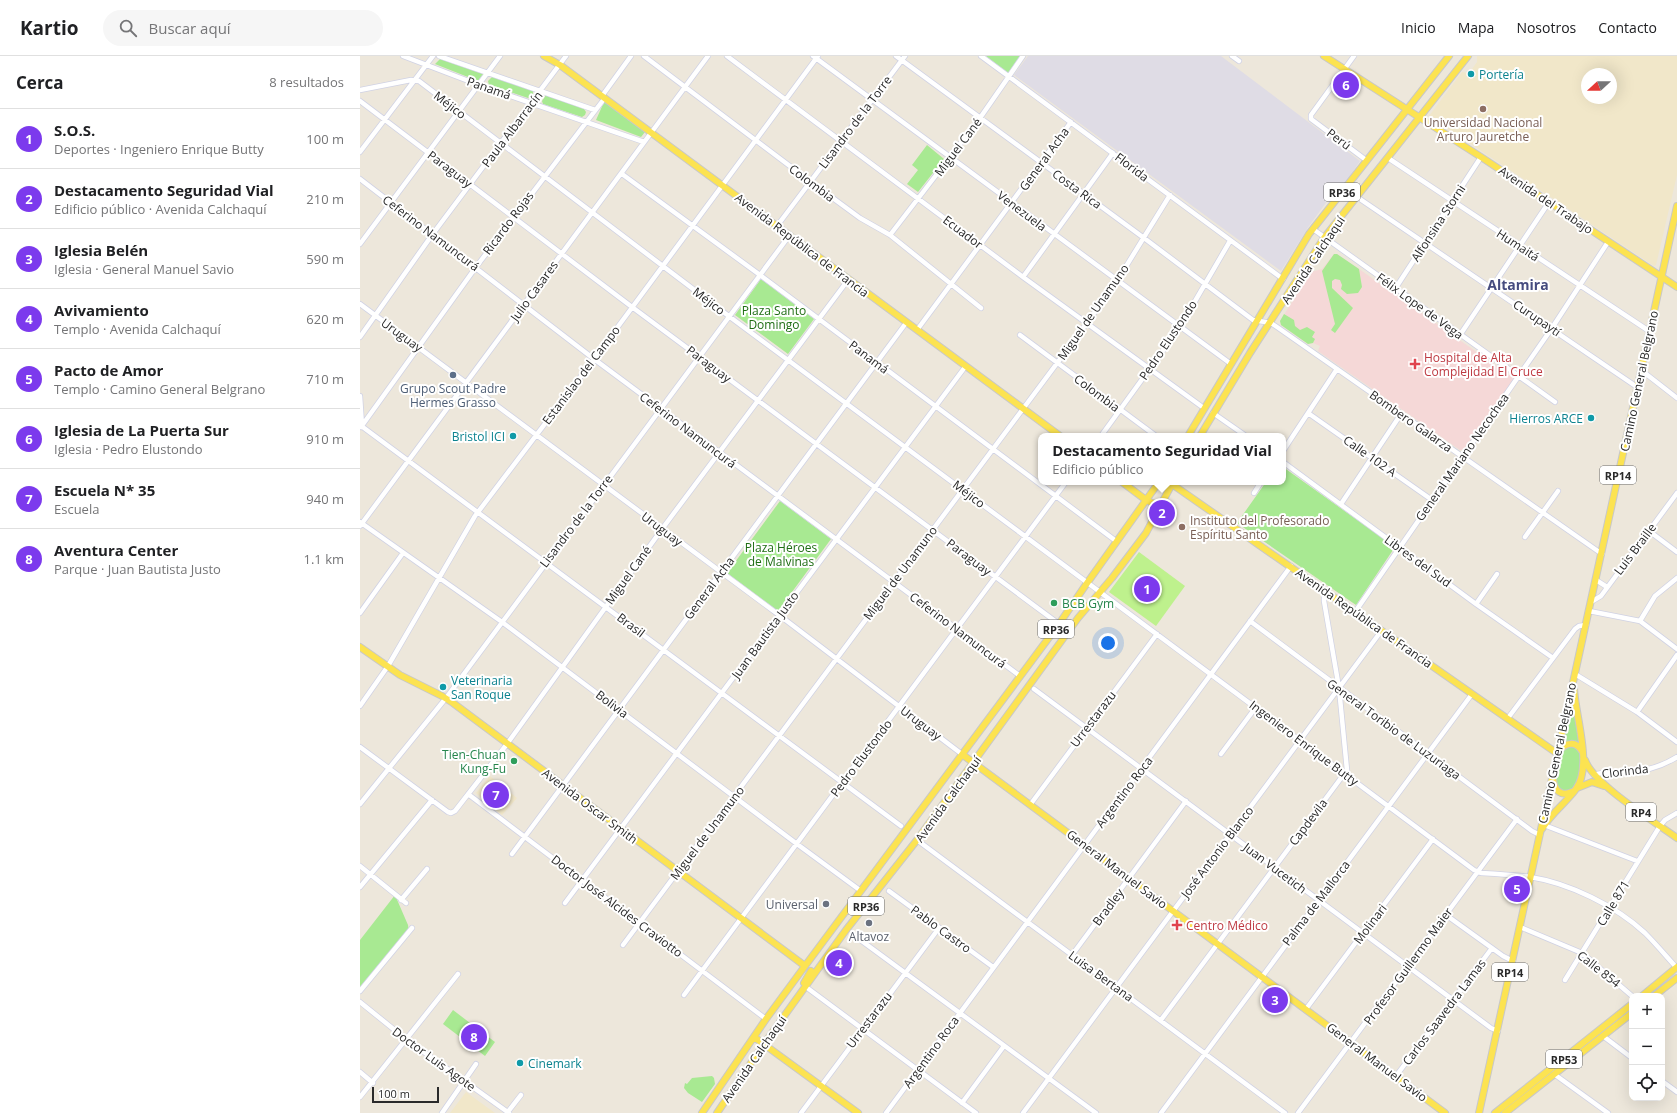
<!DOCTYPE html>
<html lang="es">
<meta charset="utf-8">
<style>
body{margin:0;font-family:"Open Sans",sans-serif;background:#f6f6f6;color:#202124}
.controls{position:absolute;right:12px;bottom:12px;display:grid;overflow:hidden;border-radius:8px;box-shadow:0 4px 16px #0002}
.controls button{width:36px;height:36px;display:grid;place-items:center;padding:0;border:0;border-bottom:1px solid #e0e0e0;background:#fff;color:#202124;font:20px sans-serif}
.compass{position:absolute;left:1221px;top:12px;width:36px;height:36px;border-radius:50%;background:#fff;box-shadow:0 4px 16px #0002;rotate:249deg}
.scale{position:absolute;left:12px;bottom:10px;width:67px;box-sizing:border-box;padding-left:4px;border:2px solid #2a2a2a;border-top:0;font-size:11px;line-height:14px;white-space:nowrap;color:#2a2a2a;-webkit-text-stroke:3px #fff;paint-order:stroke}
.you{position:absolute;left:748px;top:587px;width:14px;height:14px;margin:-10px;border:3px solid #fff;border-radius:50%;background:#1a73e8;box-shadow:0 0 0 6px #1a73e833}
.badge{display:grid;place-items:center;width:26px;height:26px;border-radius:50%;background:#7c3aed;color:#fff;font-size:13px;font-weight:700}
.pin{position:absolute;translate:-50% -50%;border:2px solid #fff;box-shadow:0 1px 4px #0006}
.popup{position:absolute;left:678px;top:377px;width:248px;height:52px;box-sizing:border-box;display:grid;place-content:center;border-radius:8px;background:#fff;filter:drop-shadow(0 1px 3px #0005);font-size:13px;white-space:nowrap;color:#757577}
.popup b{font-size:15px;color:#202124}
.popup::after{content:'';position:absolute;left:50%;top:100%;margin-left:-8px;border:8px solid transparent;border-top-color:#fff}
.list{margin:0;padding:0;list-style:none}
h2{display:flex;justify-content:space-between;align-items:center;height:52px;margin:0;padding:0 16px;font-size:17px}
h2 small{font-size:13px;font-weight:400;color:#757577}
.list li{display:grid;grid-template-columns:26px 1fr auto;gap:12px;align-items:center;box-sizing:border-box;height:60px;padding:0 16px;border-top:1px solid #e0e0e0}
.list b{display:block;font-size:15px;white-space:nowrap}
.list p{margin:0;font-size:13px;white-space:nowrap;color:#757577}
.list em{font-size:13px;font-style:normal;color:#757577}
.icon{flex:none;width:22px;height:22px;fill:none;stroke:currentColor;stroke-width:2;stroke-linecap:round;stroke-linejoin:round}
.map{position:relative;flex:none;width:1317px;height:1057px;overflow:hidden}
header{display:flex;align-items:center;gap:24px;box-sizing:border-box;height:56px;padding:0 20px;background:#fff;border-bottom:1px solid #e0e0e0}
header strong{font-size:19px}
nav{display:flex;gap:22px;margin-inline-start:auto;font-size:14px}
.search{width:280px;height:36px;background:#f6f6f6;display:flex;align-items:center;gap:10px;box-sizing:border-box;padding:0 14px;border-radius:22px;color:#757577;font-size:15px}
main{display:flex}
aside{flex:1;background:#fff}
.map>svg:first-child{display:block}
.industrial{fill:#dfdce5}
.education{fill:#f1e7c9;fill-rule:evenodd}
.medical{fill:#f5d8d7}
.green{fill:#a8e992}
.pitch{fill:#bef18d}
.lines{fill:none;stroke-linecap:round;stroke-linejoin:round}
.minor-casing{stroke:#d0d2e4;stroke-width:6}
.major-casing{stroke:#c8c8c8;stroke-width:8}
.minor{stroke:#fff;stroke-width:4.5}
.major{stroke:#fce351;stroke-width:6}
.culture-dot{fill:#0f9aa8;stroke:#fff;stroke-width:1.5}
.education-dot{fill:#8d6e63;stroke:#fff;stroke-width:1.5}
.health-dot{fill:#e0444e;stroke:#fff;stroke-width:1.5}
.service-dot{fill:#5c6f8a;stroke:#fff;stroke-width:1.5}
.leisure-dot{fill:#2e9e5b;stroke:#fff;stroke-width:1.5}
.worship-dot{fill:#6b7280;stroke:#fff;stroke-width:1.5}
.labels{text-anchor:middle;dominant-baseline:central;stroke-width:4;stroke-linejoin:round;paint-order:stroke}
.shield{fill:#fff;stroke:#6a6a6a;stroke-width:1}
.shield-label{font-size:11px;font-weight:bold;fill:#2a2a2a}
.culture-label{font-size:12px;fill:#0d838f;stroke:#fff;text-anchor:start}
.street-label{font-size:12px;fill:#2a2a2a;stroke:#fff}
.education-label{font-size:12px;fill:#785e54;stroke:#fff}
.park-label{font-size:12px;fill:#1f6d14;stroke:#fff}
.health-label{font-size:12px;fill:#be3a42;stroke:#fff;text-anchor:start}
.service-label{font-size:12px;fill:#4e5e75;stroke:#fff}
.leisure-label{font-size:12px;fill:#27864d;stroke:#fff;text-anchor:start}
.worship-label{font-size:12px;fill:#5b616d;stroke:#fff;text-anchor:end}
.quarter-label{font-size:14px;font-weight:bold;fill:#464c7f;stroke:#fff}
</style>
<header>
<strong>Kartio</strong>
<div class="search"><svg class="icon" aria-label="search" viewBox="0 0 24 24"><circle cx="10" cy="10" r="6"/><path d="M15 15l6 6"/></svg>Buscar aquí</div>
<nav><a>Inicio</a><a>Mapa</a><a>Nosotros</a><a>Contacto</a></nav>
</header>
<main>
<aside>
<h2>Cerca<small>8 resultados</small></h2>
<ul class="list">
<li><span class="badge">1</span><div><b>S.O.S.</b><p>Deportes · Ingeniero Enrique Butty</p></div><em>100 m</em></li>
<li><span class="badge">2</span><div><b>Destacamento Seguridad Vial</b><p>Edificio público · Avenida Calchaquí</p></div><em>210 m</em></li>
<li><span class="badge">3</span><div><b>Iglesia Belén</b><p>Iglesia · General Manuel Savio</p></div><em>590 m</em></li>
<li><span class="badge">4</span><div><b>Avivamiento</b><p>Templo · Avenida Calchaquí</p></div><em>620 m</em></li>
<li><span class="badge">5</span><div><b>Pacto de Amor</b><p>Templo · Camino General Belgrano</p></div><em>710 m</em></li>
<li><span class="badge">6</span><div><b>Iglesia de La Puerta Sur</b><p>Iglesia · Pedro Elustondo</p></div><em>910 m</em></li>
<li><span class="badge">7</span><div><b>Escuela N* 35</b><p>Escuela</p></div><em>940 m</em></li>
<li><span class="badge">8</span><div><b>Aventura Center</b><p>Parque · Juan Bautista Justo</p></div><em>1.1 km</em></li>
</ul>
</aside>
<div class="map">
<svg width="1317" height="1057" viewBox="0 0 1317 1057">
<rect width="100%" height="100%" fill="#ede7db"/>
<path class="industrial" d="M668,0h193l139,105 -17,25 -12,1 -4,6 1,7 -19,26 -28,45 -267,-196z"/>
<path class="education" d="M1117,0h200v119l-21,90 -2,1 -225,-150 33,-44 6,1 4,-4 5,-7zM1227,18h24v24h-24z
M130,720l27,22 -15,17 -26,-22z
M106,1036l29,21h-45z"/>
<path class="medical" d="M974,198h3l22,15 153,108 1,3 -50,70h-3l-142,-99 2,-5 -7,-3 -5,1 -27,-19 -1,-4 31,-49 11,-3z"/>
<path class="green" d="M626,0h34l-12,17z
M80,3l43,15 -5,7 -43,-17z
M132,21l41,14v3l-5,4 -39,-13 -1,-4z
M186,39l38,14 2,3 -1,3 -3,2 -39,-13 -1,-3z
M244,46l41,30 -4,5 -45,-17z
M567,89l17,14 -26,33 -11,-8 11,-14 -6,-5z
M974,198h3l22,15 3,18 -4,6 -11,1 -6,-5 1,-4 -2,-5 -5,-1 -3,2v7l21,20 -18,25 -4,-3 4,-6 -13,-53z
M401,223l53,40 -26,35 -53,-39z
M924,258l10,6 1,6 5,4 7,-3 8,5 -3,5 3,2 -2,4 -5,1 -27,-19 -1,-4z
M923,411l112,80 -39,58 -119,-82 29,-41h17z
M420,445l51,38 -53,72 -51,-38z
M1212,651h2l6,38 -9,-3 -8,1z
M1212,690l9,6c1,8 -1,34 -10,39 -2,1 -4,0 -7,1l-5,-4 -3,-6 5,-31 2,-3z
M35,839l13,30 1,7 -49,59v-51z
M93,954l42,32 -10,14 -42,-32z
M352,1020l2,2 1,6 -13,18 -14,-9 -4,-5 1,-5 2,1 5,-6z"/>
<path class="pitch" d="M779,496l46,34 -29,40 -47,-34z"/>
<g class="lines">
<defs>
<path id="minor" d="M43,0l76,29 165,57
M79,0l156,54
M284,0l167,126 49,36 30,17 91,73
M367,0l296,221 178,129
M453,0l418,308
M536,0l248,182 109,82 18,3 6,4 325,227
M621,0l302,223
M872,0l7,5
M994,0l-43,59v4l55,41
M0,34l51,-10 8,1 311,236 744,553 7,3c17,1 33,2 49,4 39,6 86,29 115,56 11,11 21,23 31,34
M242,40l29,-40
M0,45l272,206 427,317
M0,96l73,-96
M1028,102l261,173
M262,118l138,101 356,266
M0,123l234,180 426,317
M997,141l280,190
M417,170l128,-170
M953,173l242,173
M530,179l90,-117 43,-62
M0,188l140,-188
M663,221l90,-124
M1035,233l86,-132
M0,248l419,311 184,140
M557,274l154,-208
M660,279l136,101
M1100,279l89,-133
M0,281l72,-102 134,-179
M1281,314l36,28
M0,340l2,30
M853,357l33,23
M948,357l124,87
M0,369l541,401
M1,371l115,-160 128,-168
M741,380l79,-109 50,-86
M923,395l54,-82
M923,406l193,142 77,54
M894,437l7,-11
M981,448l60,-90
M0,466l142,100 295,222 64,47
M0,470l348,-470
M1289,475l28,21
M1165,481l33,-46
M1236,524l11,7
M1231,546l10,-6 76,-103
M1116,548l21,-30
M1229,555l51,10 37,28
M995,556l197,-284 56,-86
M0,557l43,-60
M890,565l282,210 8,4
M1280,565l15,-25 22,-18
M1215,618l62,38 40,30
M674,633l457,339 7,3
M0,650l28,-40 87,-150 119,-157 224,-303
M1277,656l40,-57
M1148,662l67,-89 4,-3 7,-1
M0,691l88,65 3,1 4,-2 52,-67 155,-215 186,-249
M861,698l35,-47
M1234,719c10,-4 19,-2 29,-2 18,-1 38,-6 54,-16
M108,738l298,225
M0,748l86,-106 343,-462
M670,749l127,-171
M1184,769l93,36
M557,784l368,273
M152,798l394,-531
M0,810l46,37
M0,831l72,-87
M529,835l104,76
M41,844l26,-31
M205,847l400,-536
M1086,859l57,41 10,5
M1160,871l62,26 50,43
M495,880l241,177
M263,889l464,-622 30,-42 53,-86
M712,899l114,-154
M1205,924l95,-154 5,-6 12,-7
M446,931l170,126
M0,935l52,-63
M324,939l382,-513
M0,946l47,38 102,73
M946,953l127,-170
M801,964l186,-250 -8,-82 -15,-87v-10
M1243,980l29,22
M0,1016l13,11
M1194,1018l54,39
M1036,1020l96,-128
M1302,1025l15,11
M0,1041l98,-123
M602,1047l42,-57
M82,1057l34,-49
M147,1057l14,-18
M441,1057l138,-185
M526,1057l405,-547
M663,1057l359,-483
M801,1057l311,-419
M938,1057l219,-294"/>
<path id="major" d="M184,0l16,9 500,371
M964,0l157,101 196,130
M828,380l121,-202 140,-178
M840,380l50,-83 74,-115 144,-182
M762,426l24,18 15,7
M809,426l389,272
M0,591l40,28 42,21 11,7 352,263
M1199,695c7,-9 17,-10 23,0
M603,699l482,358
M1225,704c8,24 70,62 92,78
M1193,723c1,12 9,18 19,13
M1217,732l15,-6 12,4
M1182,773c9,-16 24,-26 34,-40 17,-23 -1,-74 -2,-101
M444,927l7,-12
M1282,940l35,-29
M1294,940l23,-18
M394,981l104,76
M342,1057l64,-94 39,-53 254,-342 26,-38 74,-104
M357,1057l47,-69 82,-114 71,-90 161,-222 34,-40 34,-45 27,-51
M1119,1057l198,-907
M1135,1057l137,-109
M1145,1057l127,-100"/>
</defs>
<use href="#minor" class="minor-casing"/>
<use href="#major" class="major-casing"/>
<use href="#minor" class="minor"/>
<use href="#major" class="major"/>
</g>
<g class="culture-dot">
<circle cx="1111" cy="18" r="4"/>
<circle cx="1231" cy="362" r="4"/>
<circle cx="153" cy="380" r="4"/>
<circle cx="83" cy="631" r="4"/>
<circle cx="160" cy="1007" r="4"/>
</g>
<g class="education-dot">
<circle cx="1123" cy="53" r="4"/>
<circle cx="822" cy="471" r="4"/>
</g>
<g class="health-dot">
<path d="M1053 302h4v4h4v4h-4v4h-4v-4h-4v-4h4z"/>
<path d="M815 863h4v4h4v4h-4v4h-4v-4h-4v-4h4z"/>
</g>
<circle class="service-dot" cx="93" cy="319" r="4"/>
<g class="leisure-dot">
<circle cx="694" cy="547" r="4"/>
<circle cx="154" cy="705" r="4"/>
</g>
<g class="worship-dot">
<circle cx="466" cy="848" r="4"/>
<circle cx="509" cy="867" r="4"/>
</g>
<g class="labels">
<g class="shield">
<rect x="964" y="127" width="36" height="18" rx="3"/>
<rect x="1240" y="410" width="36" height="18" rx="3"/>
<rect x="678" y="564" width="36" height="18" rx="3"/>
<rect x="1266" y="747" width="30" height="18" rx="3"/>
<rect x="488" y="841" width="36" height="18" rx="3"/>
<rect x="1132" y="907" width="36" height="18" rx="3"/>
<rect x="1186" y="994" width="36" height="18" rx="3"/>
</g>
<g class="shield-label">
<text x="982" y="136">RP36</text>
<text x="1258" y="419">RP14</text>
<text x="696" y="573">RP36</text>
<text x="1281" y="756">RP4</text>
<text x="506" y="850">RP36</text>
<text x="1150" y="916">RP14</text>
<text x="1204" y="1003">RP53</text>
</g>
<g class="culture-label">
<text x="1119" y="18">Portería</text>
<text x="1223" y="362" text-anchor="end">Hierros ARCE</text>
<text x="145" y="380" text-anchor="end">Bristol ICI</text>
<text x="91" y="624">Veterinaria<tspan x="91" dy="14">San Roque</tspan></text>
<text x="168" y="1007">Cinemark</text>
</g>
<g class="street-label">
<text transform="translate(129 32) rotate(19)">Panamá</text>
<text transform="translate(90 49) rotate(37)">Méjico</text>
<text transform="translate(495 66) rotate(-53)">Lisandro de la Torre</text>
<text transform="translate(152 73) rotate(-53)">Paula Albarracín</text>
<text transform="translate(979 83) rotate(37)">Perú</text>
<text transform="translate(598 91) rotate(-53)">Miguel Cané</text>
<text transform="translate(684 103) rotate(-54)">General Acha</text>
<text transform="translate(772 111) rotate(37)">Florida</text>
<text transform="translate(90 113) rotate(37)">Paraguay</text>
<text transform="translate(452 127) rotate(37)">Colombia</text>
<text transform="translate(717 133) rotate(36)">Costa Rica</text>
<text transform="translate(1186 144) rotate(34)">Avenida del Trabajo</text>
<text transform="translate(662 155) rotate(37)">Venezuela</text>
<text transform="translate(148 167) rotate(-53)">Ricardo Rojas</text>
<text transform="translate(1078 167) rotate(-57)">Alfonsina Storni</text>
<text transform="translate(603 176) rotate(37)">Ecuador</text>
<text transform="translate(71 177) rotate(37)">Ceferino Namuncurá</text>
<text transform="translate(442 189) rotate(37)">Avenida República de Francia</text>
<text transform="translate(1158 189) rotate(33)">Humaitá</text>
<text transform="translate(953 204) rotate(-56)">Avenida Calchaquí</text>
<text transform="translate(174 235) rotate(-54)">Julio Casares</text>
<text transform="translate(349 245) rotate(37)">Méjico</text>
<text transform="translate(1060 250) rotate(36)">Félix Lope de Vega</text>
<text transform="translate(733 256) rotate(-55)">Miguel de Unamuno</text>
<text transform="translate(1177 262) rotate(34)">Curupaytí</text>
<text transform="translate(42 279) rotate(36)">Uruguay</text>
<text transform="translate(808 284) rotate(-56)">Pedro Elustondo</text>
<text transform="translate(509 301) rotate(37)">Panamá</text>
<text transform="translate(349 308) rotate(37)">Paraguay</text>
<text transform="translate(221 319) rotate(-53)">Estanislao del Campo</text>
<text transform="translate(1279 325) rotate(-78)">Camino General Belgrano</text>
<text transform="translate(737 337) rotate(37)">Colombia</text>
<text transform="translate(1051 365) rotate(35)">Bombero Galarza</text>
<text transform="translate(328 374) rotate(37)">Ceferino Namuncurá</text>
<text transform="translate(1010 400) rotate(35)">Calle 102 A</text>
<text transform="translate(1102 401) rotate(-55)">General Mariano Necochea</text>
<text transform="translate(609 438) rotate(37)">Méjico</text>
<text transform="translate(216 465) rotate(-53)">Lisandro de la Torre</text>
<text transform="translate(302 473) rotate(37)">Uruguay</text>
<text transform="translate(1275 493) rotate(-53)">Luis Braille</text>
<text transform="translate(609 501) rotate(37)">Paraguay</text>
<text transform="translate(1058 505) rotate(36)">Libres del Sud</text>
<text transform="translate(540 517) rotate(-53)">Miguel de Unamuno</text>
<text transform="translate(268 519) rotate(-54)">Miguel Cané</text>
<text transform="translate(349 532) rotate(-53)">General Acha</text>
<text transform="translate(1004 562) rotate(35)">Avenida República de Francia</text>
<text transform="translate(271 569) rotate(37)">Brasil</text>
<text transform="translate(598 574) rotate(37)">Ceferino Namuncurá</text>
<text transform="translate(405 579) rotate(-54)">Juan Bautista Justo</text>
<text transform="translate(252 648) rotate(37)">Bolivia</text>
<text transform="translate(733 663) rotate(-53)">Urrestarazu</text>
<text transform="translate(561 667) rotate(37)">Uruguay</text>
<text transform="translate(1034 673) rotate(36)">General Toribio de Luzuriaga</text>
<text transform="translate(944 687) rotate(37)">Ingeniero Enrique Butty</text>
<text transform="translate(1197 697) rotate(-78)">Camino General Belgrano</text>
<text transform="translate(501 702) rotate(-53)">Pedro Elustondo</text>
<text transform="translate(1265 715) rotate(-7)">Clorinda</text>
<text transform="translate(764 736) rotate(-53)">Argentino Roca</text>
<text transform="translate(588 743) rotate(-54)">Avenida Calchaquí</text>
<text transform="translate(230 750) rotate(37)">Avenida Oscar Smith</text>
<text transform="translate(948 766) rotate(-53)">Capdevila</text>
<text transform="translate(347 777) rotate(-53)">Miguel de Unamuno</text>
<text transform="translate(857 796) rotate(-53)">José Antonio Blanco</text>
<text transform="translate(915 812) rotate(37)">Juan Vucetich</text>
<text transform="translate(757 813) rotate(37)">General Manuel Savio</text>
<text transform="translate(956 847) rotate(-53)">Palma de Mallorca</text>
<text transform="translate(1253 847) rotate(-59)">Calle 871</text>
<text transform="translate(257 850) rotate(37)">Doctor José Alcides Craviotto</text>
<text transform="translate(748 851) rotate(-53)">Bradley</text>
<text transform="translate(1010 868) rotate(-53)">Molinari</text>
<text transform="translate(581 873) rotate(36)">Pablo Castro</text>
<text transform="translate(1048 910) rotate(-54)">Profesor Guillermo Maier</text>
<text transform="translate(1239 913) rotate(38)">Calle 854</text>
<text transform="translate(741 920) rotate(36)">Luisa Bertana</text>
<text transform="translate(1084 956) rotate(-53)">Carlos Saavedra Lamas</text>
<text transform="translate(509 964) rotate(-53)">Urrestarazu</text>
<text transform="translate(571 996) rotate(-54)">Argentino Roca</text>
<text transform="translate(74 1003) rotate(36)">Doctor Luis Agote</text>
<text transform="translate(394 1003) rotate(-55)">Avenida Calchaquí</text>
<text transform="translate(1017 1006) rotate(37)">General Manuel Savio</text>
</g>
<g class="education-label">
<text x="1123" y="66">Universidad Nacional<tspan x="1123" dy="14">Arturo Jauretche</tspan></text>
<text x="830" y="464" text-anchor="start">Instituto del Profesorado<tspan x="830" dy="14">Espíritu Santo</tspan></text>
</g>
<g class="park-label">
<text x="414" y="254">Plaza Santo<tspan x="414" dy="14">Domingo</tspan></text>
<text x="421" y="491">Plaza Héroes<tspan x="421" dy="14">de Malvinas</tspan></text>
</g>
<g class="health-label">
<text x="1064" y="301">Hospital de Alta<tspan x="1064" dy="14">Complejidad El Cruce</tspan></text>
<text x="826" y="869">Centro Médico</text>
</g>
<g class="service-label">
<text x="93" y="332">Grupo Scout Padre<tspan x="93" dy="14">Hermes Grasso</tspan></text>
</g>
<g class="leisure-label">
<text x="702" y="547">BCB Gym</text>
<text x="146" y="698" text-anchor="end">Tien-Chuan<tspan x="146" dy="14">Kung-Fu</tspan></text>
</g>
<g class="worship-label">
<text x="458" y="848">Universal</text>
<text x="509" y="880" text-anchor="middle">Altavoz</text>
</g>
<g class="quarter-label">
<text x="1158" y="228">Altamira</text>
</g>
</g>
</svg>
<div class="controls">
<button>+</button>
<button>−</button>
<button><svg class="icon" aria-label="locate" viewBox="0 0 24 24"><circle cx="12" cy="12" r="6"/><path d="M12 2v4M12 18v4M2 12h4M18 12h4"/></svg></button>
</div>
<svg class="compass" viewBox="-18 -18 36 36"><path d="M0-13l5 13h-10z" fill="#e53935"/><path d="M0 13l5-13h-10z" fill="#757577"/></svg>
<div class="scale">100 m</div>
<div class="you"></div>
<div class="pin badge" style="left:787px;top:533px">1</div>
<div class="pin badge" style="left:802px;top:457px">2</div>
<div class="popup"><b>Destacamento Seguridad Vial</b>Edificio público</div>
<div class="pin badge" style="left:915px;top:944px">3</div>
<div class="pin badge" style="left:479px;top:907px">4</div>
<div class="pin badge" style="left:1157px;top:833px">5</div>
<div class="pin badge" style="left:986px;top:29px">6</div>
<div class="pin badge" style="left:136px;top:739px">7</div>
<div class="pin badge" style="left:114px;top:981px">8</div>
</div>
</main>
